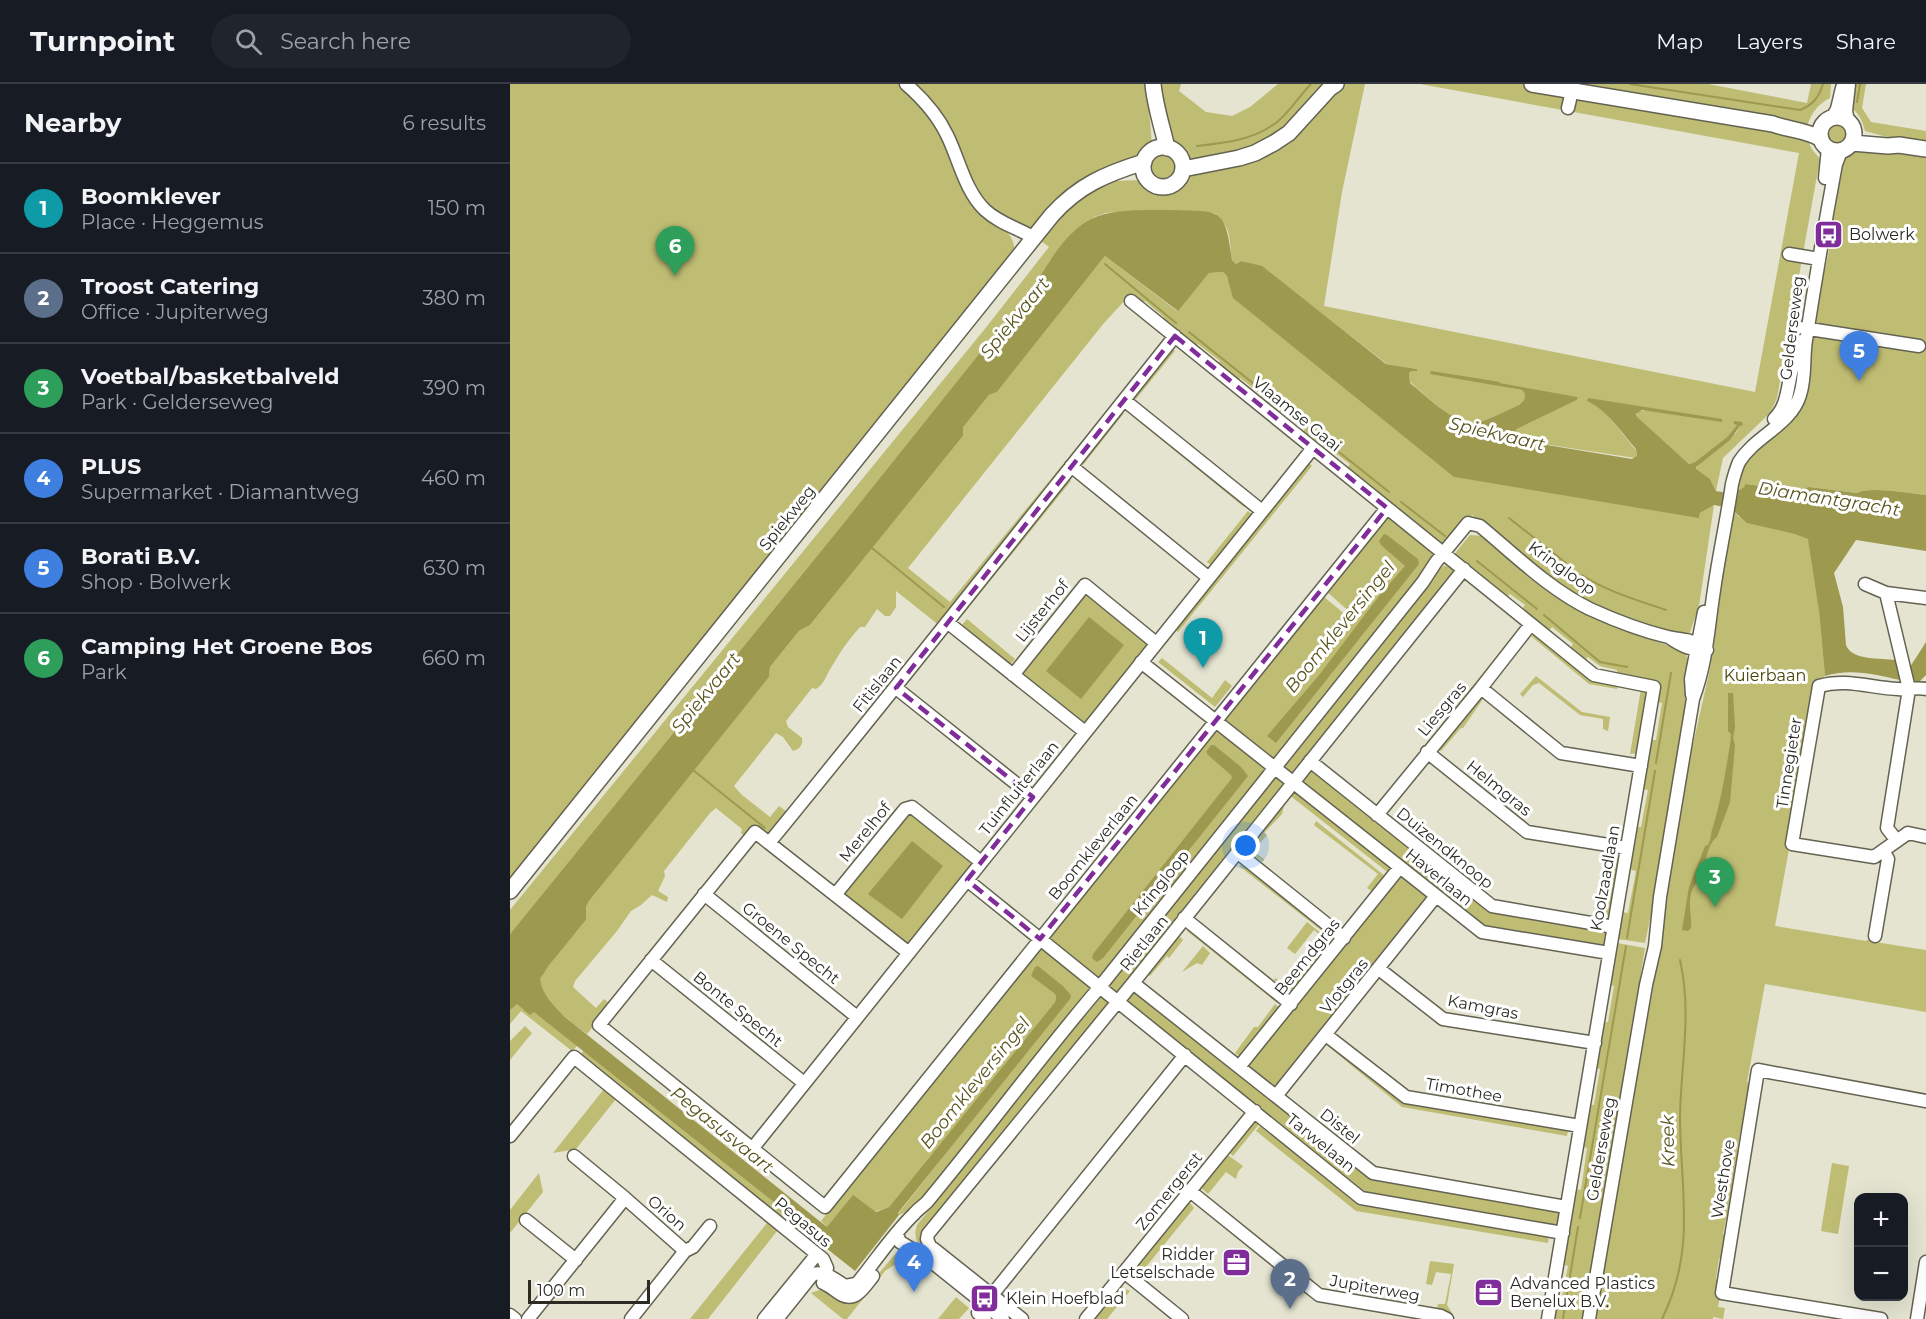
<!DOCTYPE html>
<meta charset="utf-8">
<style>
body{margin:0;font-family:Montserrat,sans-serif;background:#20242c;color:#f1f3f6}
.controls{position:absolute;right:18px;bottom:18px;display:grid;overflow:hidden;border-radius:12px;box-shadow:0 6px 24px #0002}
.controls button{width:54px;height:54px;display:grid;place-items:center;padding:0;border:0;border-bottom:2px solid #363941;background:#171b24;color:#f1f3f6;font:30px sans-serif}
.scale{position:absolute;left:18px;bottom:15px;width:122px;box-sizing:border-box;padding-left:6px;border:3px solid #2b2b24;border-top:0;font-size:16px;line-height:21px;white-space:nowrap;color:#2b2b24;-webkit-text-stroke:4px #fff;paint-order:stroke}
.you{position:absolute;left:736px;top:762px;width:21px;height:21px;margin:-15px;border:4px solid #fff;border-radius:50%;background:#1a73e8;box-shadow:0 0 0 9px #1a73e833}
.badge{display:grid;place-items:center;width:39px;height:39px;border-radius:50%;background:#be99cd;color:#fff;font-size:20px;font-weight:700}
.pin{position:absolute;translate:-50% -50px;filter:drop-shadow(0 2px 3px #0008)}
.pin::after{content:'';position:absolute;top:32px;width:21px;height:18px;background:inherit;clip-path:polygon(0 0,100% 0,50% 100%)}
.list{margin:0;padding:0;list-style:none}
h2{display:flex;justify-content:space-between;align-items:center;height:78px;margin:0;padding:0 24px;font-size:26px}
h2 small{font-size:20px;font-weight:400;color:#9ea1a6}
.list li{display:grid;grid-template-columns:39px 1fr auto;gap:18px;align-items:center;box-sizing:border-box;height:90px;padding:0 24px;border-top:2px solid #363941}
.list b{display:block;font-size:22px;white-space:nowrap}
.list p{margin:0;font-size:20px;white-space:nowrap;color:#9ea1a6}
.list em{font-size:20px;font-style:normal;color:#9ea1a6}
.icon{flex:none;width:33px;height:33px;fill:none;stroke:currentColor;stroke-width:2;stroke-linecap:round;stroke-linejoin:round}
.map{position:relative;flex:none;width:1416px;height:1235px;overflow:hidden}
header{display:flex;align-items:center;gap:36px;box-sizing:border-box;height:84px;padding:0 30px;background:#171b24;border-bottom:2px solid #363941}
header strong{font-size:28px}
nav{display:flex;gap:33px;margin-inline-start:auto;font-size:21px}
.search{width:420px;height:54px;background:#20242c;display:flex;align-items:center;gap:15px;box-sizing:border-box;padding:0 21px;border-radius:33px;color:#9ea1a6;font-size:22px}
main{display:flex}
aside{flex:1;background:#171b24}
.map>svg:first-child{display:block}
.green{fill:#bfbc73}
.water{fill:#9d994f}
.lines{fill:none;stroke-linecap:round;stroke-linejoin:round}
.stream{stroke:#9d994f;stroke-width:2}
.minor-casing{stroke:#646352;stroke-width:15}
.major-casing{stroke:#646352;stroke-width:18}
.minor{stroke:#fff;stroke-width:12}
.major{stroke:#fff;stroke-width:15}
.marked{fill:none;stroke:#802c9b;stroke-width:4.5;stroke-dasharray:12 8;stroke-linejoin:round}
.labels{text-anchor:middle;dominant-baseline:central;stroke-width:6;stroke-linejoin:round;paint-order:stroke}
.poi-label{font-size:16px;fill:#2b2b24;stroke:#fff;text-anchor:start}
.street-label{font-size:16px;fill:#2b2b24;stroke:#fff}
.park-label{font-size:16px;fill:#464306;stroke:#fff}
.water-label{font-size:18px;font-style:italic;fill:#59561e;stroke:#fff}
</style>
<header>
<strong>Turnpoint</strong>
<div class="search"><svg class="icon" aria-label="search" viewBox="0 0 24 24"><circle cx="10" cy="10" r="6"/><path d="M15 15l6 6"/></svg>Search here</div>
<nav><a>Map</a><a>Layers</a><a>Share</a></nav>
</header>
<main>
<aside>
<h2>Nearby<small>6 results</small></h2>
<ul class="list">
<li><span class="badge" style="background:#0f9aa8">1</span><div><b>Boomklever</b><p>Place · Heggemus</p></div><em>150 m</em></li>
<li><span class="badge" style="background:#5c6f8a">2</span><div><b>Troost Catering</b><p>Office · Jupiterweg</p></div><em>380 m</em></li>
<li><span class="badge" style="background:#2e9e5b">3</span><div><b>Voetbal/basketbalveld</b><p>Park · Gelderseweg</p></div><em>390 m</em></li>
<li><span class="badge" style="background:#3f7fe0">4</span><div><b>PLUS</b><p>Supermarket · Diamantweg</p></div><em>460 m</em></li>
<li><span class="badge" style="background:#3f7fe0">5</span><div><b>Borati B.V.</b><p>Shop · Bolwerk</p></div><em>630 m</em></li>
<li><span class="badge" style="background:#2e9e5b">6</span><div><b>Camping Het Groene Bos</b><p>Park</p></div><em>660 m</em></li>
</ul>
</aside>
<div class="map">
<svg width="1416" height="1235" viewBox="0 0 1416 1235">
<rect width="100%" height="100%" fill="#e4e4d1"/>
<path class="green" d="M0,0h637l5,61 -11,14 -110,69c-14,1 -27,-12 -39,-20l-6,7c14,12 31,19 28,39l-504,629z
M649,0h22l-2,7 27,21 26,4 18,-9 28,-23h87l-23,108 -18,114 431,86 44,-239 -379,-69h288l99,19 4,-19h20l-1,14c-16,8 -28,27 -21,45 2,6 7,11 11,16l-43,239 -7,15 -47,45 -7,33 -6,-12 -15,-10 5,-6 36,-30 4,-7 -3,-1 -10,12 -32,25 -6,2 -53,-47 2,-6h9l-59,-10c19,9 34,33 48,49l1,6 -2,2 -118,-18 -4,-6 4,-5 60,-29 1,-3 -148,-24 92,17 3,4 -1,6 -5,5c-10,4 -36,18 -45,18 -20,1 -49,-28 -64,-41l-1,-9 3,-2h5v-2l-30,-5 -125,-97 -21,-6 -5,3 -4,-4c-3,-20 0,-34 -18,-47l-81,-2 -27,2 -12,4 -44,43 -16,25 -191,239 -333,410v-24l474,-580 65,-83 -11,-8 36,-40 37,-18 31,-1 18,10c17,-3 25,-10 29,-27l-5,-7 -14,-11z
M1341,0h15l-4,24 9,14 55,9v13l-43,-8 -18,-5c-3,-11 -6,-19 -16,-24z
M1316 50a11 11 0 1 1 22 0a11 11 0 1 1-22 0Z
M1349,62l67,7v342c-17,-2 -55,-9 -69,-2l-48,-6 -15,3 -49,-6 -1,3 -11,7 5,-27 44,-37 11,-12 28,-143 4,-6 4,-19 12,-94 12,-5z
M640 82a14 14 0 1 1 28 0a14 14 0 1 1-28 0Z
M595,172l72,55 32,-38 14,-1 232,205 244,40 1,-4 14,-8 -15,101 -10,29c-46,-8 -93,-24 -132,-51 -30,-21 -57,-46 -85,-69l-25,29 -4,2 -98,-75 5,-7 -15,-11 -5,5 -30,-23 5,-6 -23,-18 -4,5 -19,-15 3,-6 -22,-17 -4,4 -19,-16 3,-5 -22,-17 -5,4 -33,-26 4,-5 -19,-16 -5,5 -14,-7 -22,24 -196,245 42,34 213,-260 -223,284 -44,-35v16l-6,9h-5l-8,-7 -12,18h-5c-11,12 -20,25 -28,39 -6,9 -7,17 -16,23l-4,-1 -26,33 2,6 14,11c1,7 -2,11 -9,13l-10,-14 -7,-4 -42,53 8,9 28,22 9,-11 11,8 -18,21 -6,1 -12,-10 -9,11 -4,-4 1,-4 -26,-21 -6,5 -46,58 1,5 -7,15 10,6 -1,5 -15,-7 -11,10 -10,6 -14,20 -42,50 -2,6 23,21 8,-9 7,6 -24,29c-12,-9 -52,-38 -47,-55 4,-14 36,-45 46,-59v-13l3,-6 98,-124 82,-100 1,-10 29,-36 11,-6 153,-189 -1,-9 27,-32 8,-3z
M661,264l4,3 -39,48 -4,-3z
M611,327l3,2 -41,52 -4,-3z
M624,329l112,91 -2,3 -112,-91z
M799,379l3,3 -134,166 -3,-2z
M558,394l3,3 -111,137 -3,-2z
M571,395l117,94 -3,2 -116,-93z
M1220,424l9,9 76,20 4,74 6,65 -5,4 -45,246 91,15 3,-2 12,4 45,7v62l-161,-28 -18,98 2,1 -4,21 3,1 -3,23 -4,1 -4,21 4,1 -3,19h-3l-4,21h3l-4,23h-3l-4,20 4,2 -5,23 -3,-1 -3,21 3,1 -2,11h-2v5h5l-2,11 7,1 -2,11 -10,-2v2h-119l93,-548 23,-102 4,-28 -3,-18z
M738,427l6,5 -40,51 -7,-5z
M881,431l45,38 -6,13 -154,191 -4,1 -46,-35 -3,-5 100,-122 25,21 4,-3 -26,-23 59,-70 -3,-3z
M960,451l13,1 107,79 91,36 5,4 3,9 -6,64 -29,172 -9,43 -27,-4 -2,-2 5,-25 7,1 8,-42 -9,-2 8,-42h6l7,-37 -6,-1 7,-49h7l6,-37 -6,-1 3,-16 -42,-10v-6l-17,-4 -12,-9 -4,4 -15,-11 4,-6 -21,-17 -4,5 -27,-22 4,-5 -15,-11 -4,4 -51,-40 1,-6z
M939,480l8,7 -163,203h-4l-4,-4 -1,-5 16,-23 141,-175z
M576,510l62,48v3l-61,76 -3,2 -61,-48v-2z
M457,535l48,40 -5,6 -49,-39z
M1009,544l3,3 -139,172 -3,-2z
M1026,550l82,51 -1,4 -28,-5 -58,-48z
M652,574l50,40 13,-18 7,6 -17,21 -57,-45z
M1026,592l46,36 28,5 -2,14 -5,-2v-10l-23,-4 -41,-32 -6,2 -10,12 -3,-3z
M1131,605l6,1 -9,63 -8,1z
M967,613l6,2 -20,29h-2l-20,23 -5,-3z
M710,644l47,41 -129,163 -38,45h-8l-42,-35 -2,-7h4l158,-196 4,-9z
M797,686l9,2 174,140 116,19 1,2 -1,15 -123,-20 -182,-146z
M769,692l7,7 -166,210 -4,1 -7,-5v-5l163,-204z
M786,705l2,5 86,68 3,-1 6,8 -3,5 -102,-80z
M774,722l-2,8 -18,19 3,2 -14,16 11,8 -1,3 -16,-11z
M400,729l64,52 -67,83 -64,-52z
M806,737l69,55 -12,16 -6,-4 11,-14 -64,-49z
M1104,773l5,1 -10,57 -5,-1z
M734,778l5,4 -1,3 82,65h4l-3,4 -92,-72z
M891,791l27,21 -152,193 -30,-20 1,-5z
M797,838l25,20 -41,50 -17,-12 1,-2 14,9 37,-46 -12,-11 -19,24 -8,-6z
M680,842l6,9 80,65 3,-2 1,1 -3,4 -90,-72z
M669,852l4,4 -14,18 -2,-2 -17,20 -2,-2z
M1107,859l28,5 -61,371h-32l2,-18 7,1 7,-36 -7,-2 13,-75 7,1 6,-42 -6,-2 6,-41h7l6,-36 -6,-2 8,-45h6l6,-36 -6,-2 7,-39z
M693,862l7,7 -8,12 -5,-2 -15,9z
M530,864l5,1 46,38 -21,30 -155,191 -16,7 -1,-1 173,-219 -7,-8 -33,-11 24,18 1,4 -1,4 -166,205 -62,20 -6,-6z
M622,906l238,187 191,35 -3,15 -195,-33 -239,-193z
M592,913c6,2 7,4 7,11l-190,235c-5,-6 -4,-11 -2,-18l181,-226z
M7,919l17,8 44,34 -6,6 -51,-40 -11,13v-14z
M765,920l4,4 -40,48 -4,-3 19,-26h4z
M15,942l7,7 -22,27v-19z
M822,960l77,60 159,26 -1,6 -165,-29 -73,-60z
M74,966l210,168 -6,8 -210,-168z
M94,1005l12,10 -40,50 -23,4z
M744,1036l7,2 -28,34 -6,-6z
M750,1042l100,79 189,31 -1,7 -192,-32 -100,-80z
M715,1069l18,13 -5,6 -2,7 -10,-7 -18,22 -9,-8z
M1322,1079l17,3 -11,68 -17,-3z
M29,1089l4,19 -33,41v-23z
M679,1118l5,6 -53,65 -7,-6 50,-64z
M257,1139l10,8 -69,88h-18z
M394,1168l5,2 -1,2 -23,15 -38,48h-4l-32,-26 14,-5 34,9 37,-44z
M920,1177l24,3 -7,41 5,8 -15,-3 1,-6h7l6,-30 -15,-2 -4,13 -6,-1z
M609,1202l11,5 -23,28h-15z
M446,1213l13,11 -10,11h-21z"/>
<path class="water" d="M660,126c51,2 55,-4 62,50l4,4 5,-3 21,5 124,98 31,5v2h-5l-3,2 1,10c15,12 44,41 64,40 9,0 35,-14 45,-18l5,-5 1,-6 -3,-4 -92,-16 1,-3 69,11 -1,1 79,14 -1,3 -60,29 -4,5 4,6 115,19 5,-3 -1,-7c-14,-16 -29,-39 -49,-48l1,-3 134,21v3l-80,-12 -6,4 1,3 52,47 6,-2 32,-25 10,-12 -3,-1v-3l8,1 1,3 -3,1 -10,14 -34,27v2l14,10 6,12 17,3 11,-7 1,-3 49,6 15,-3 48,6c14,-7 51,0 69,2v56l-70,-11 -22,33 9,34 3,38c6,16 35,13 50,15l4,20c-24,-6 -51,-12 -75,-4l-6,-65 -11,-72 -13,-5 -48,-11 -17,-15 -16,-3 -14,8 -1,5 -245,-41 -221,-179 -6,-22 -4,-4 -14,1 -31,38 -73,-55 -108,136 -8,3 -26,32v9l-153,189 -11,6 -29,36 -1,10 -180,224 -3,6v13l-37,45 -9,14c2,16 14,27 25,38l262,210 26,-32 23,17 13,-5 166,-205 1,-4 -1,-4 -24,-18 4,-9 3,-1 26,21 7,8 -1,4 -172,214 1,2 -44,56 -59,-47 2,-2 -4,-4 -260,-206 -4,3 -13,-11 -7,6v-76l333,-410 191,-239c18,-27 37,-63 71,-71 20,-5 44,-4 65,-4z
M874,450l3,1 31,24 1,5 -143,179 -9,-7 53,-62 59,-78 26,-30 -24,-21 -2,-4z
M579,533l35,28 -43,54 -35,-28z
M1416,558v33l-6,6h-7l-3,-14z
M1218,609h5l2,34 -2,11 2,7 -5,57 -13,35c-10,7 -10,24 -15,35 -3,8 -9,14 -11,22 -3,11 1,23 0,34l-3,3 -6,-1 7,-43 16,-41 3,-1c4,-7 2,-11 5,-18 7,-23 11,-46 15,-70 1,-8 3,-15 3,-23l-3,-3z
M701,661h3l27,22 7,9 -145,182 -6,4 -5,-4 1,-4 139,-176 -1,-3 -23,-20 -2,-3z
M402,757l31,25 -41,53 -34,-25z"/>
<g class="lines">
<path class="stream" d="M1120,0l170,26c13,-5 19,-13 23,-26
M1347,18l3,-18
M687,62c28,-3 57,-6 80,-24 13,-10 22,-26 34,-38
M595,180l71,59
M679,248l200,160
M891,418l44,34
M999,434l57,45
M362,464l72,59
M967,477l60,48
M1072,491c26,17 55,25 84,35
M1034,531l56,47 27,5
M1146,679l15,-90
M183,686l72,58
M1117,854l28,-167
M1070,1134l46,-272
M1053,1235l15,-92
M1152,1235c35,-71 18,-129 18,-203 1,-53 12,-103 0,-156"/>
<defs>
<path id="minor" d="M396,0c16,14 32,32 41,51 12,24 18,56 38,75 14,13 32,18 48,27
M1058,24l4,-17
M1322,34l5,-9 5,-21
M1338,37l-2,-10 3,-27
M1315,94l3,-30
M1279,170l30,5
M621,217l463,374 60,12 -106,632
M1293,244l116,18
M665,252c-135,169 -269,340 -406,507l-14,-11 -156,193 226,182 562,-699
M614,316l138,111
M1264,335c14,-14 13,-31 18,-50 3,-10 7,-19 9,-28
M561,382l138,112
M1355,500l21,9
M437,538l138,110
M631,578l341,270 127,21
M503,591l72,-90 71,58
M386,604l137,109
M971,604l80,65 80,13
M1416,605c-9,-2 -19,1 -28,0 -27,-1 -52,-11 -79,-3l-27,158 82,13 34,-24 18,4
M1182,611l-1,-16 13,-67
M917,668l100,80 100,16
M800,677l182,145 122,21
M867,731l104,-127 50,-64
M1387,757l-10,-13 22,-139 -23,-96 40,5
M259,759l140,110
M727,768l107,86
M457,796l394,318 202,35
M194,810l153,123
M325,811l70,-86 7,-2 69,55
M674,834l107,86
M1365,852l13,-77 -5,-8
M141,876l153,123
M869,885l64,50 152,24
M623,899l240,190 193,34
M816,951l80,62 174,29
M729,983l161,-200
M766,1012l160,-200
M0,1052l64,-79 249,202 4,9 -4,15
M242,1065l561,-701
M64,1072l51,42
M680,1107l129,104 122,21 6,3
M16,1136l50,40
M387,1150l3,8 28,17 75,60
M175,1167l8,-4 17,-21
M614,1188l58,47
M315,1200c7,3 11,8 17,11 14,7 23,-9 31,-19
M482,1211l193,-240
M475,1220l-7,9 7,6
M0,1231l5,4
M18,1235l97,-121 60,53 -54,68
M254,1235l53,-65
M267,1235l36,-45c13,-3 21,5 32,12l11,-2 3,-3c18,-22 34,-47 55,-67 4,-5 9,-8 13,-12 59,-71 113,-145 172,-214l324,-406 13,-20 32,-39 12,3c35,29 69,63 110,83 24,11 53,22 78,28 17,4 24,1 39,13 -15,1 -25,-4 -37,-12
M512,1235l-92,-73 -3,-7 1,-5 205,-251 331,-414
M576,1235l169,-208
M1079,1235l57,-334 9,-39 5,-49 33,-198c14,-37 15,-71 21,-109 5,-36 13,-71 18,-106 2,-8 4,-15 7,-22 16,-26 52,-37 61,-67 6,-18 3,-36 6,-55 9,-58 19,-117 30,-176l5,-13
M1371,1235l-159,-26 36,-223 168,31
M1407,1235l9,-57"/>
<path id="major" d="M643,0c2,22 9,42 14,64
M1022,0l241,40c16,6 34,6 48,15
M1310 50a17 17 0 1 1 34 0a17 17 0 1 1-34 0Z
M1342,59l36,3 11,-1 27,4
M633 83a20 20 0 1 1 40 0a20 20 0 1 1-40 0Z
M673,85l56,-11 16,-5 19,-10 15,-10 41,-45 6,-4
M0,807l542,-676c27,-30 54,-41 92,-53"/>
</defs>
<use href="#minor" class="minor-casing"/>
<use href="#major" class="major-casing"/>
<use href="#minor" class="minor"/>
<use href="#major" class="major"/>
</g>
<path class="marked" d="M665,252l212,172 -347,431 -73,-59 66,-83 -137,-109z"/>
<defs>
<symbol id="bus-square" viewBox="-11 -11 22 22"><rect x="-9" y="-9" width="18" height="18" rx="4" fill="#802c9b" stroke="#fff"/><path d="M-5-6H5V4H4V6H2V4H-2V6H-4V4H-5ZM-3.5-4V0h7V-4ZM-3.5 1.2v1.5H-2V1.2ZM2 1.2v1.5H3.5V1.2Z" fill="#fff"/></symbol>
<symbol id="office-square" viewBox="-11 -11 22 22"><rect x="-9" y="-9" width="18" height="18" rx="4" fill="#802c9b" stroke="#fff"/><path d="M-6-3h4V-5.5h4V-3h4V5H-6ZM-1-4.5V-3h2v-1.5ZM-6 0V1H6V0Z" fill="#fff"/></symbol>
</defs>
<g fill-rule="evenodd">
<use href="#bus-square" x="1302" y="134" width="33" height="33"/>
<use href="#office-square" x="710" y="1162" width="33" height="33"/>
<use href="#office-square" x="962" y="1192" width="33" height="33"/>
<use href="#bus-square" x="458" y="1198" width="33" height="33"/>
</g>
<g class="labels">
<g class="poi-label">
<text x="1339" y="150">Bolwerk</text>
<text x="705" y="1170" text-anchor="end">Ridder<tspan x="705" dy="18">Letselschade</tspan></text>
<text x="1000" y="1199">Advanced Plastics<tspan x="1000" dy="18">Benelux B.V.</tspan></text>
<text x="496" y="1214">Klein Hoefblad</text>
</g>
<g class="street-label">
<text transform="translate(1282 244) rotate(-83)">Gelderseweg</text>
<text transform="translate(787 330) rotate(39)">Vlaamse Gaai</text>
<text transform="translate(277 434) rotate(-51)">Spiekweg</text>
<text transform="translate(1052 484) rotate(36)">Kringloop</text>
<text transform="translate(532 527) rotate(-51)">Lijsterhof</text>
<text transform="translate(367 600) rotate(-51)">Fitislaan</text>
<text transform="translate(932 625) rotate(-50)">Liesgras</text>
<text transform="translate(1279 679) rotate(-81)">Tinnegieter</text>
<text transform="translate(509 704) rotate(-51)">Tuinfluiterlaan</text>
<text transform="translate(989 704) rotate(39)">Helmgras</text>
<text transform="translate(355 748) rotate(-51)">Merelhof</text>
<text transform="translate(583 763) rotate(-51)">Boomkleverlaan</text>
<text transform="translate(935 764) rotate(39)">Duizendknoop</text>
<text transform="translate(929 793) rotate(39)">Haverlaan</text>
<text transform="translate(1095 794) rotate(-80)">Koolzaadlaan</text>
<text transform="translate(651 799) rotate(-51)">Kringloop</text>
<text transform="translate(281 859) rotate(39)">Groene Specht</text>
<text transform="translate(634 859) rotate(-51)">Rietlaan</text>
<text transform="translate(797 873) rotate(-51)">Beemdgras</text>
<text transform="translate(834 902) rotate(-51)">Vlotgras</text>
<text transform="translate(973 923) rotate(11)">Kamgras</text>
<text transform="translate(228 925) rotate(39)">Bonte Specht</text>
<text transform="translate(954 1006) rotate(10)">Timothee</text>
<text transform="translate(830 1042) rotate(39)">Distel</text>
<text transform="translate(811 1059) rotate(39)">Tarwelaan</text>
<text transform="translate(1091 1065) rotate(-80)">Gelderseweg</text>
<text transform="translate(1213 1095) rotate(-81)">Westhove</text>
<text transform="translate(659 1107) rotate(-51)">Zomergerst</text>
<text transform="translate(157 1129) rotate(41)">Orion</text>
<text transform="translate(293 1138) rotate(40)">Pegasus</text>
<text transform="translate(865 1204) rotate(10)">Jupiterweg</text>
</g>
<g class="park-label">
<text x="1255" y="591">Kuierbaan</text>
</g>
<g class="water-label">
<text transform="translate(505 234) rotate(-51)">Spiekvaart</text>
<text transform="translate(987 350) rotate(13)">Spiekvaart</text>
<text transform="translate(1319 415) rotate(9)">Diamantgracht</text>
<text transform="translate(830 543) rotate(-51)">Boomkleversingel</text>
<text transform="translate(196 609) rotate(-51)">Spiekvaart</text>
<text transform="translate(465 999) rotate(-51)">Boomkleversingel</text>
<text transform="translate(212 1046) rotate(39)">Pegasusvaart</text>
<text transform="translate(1158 1057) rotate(-91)">Kreek</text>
</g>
</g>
</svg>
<div class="controls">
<button>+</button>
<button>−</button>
</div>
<div class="scale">100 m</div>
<div class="you"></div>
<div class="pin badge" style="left:693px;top:584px;background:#0f9aa8">1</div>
<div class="pin badge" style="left:780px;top:1225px;background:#5c6f8a">2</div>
<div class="pin badge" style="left:1205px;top:823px;background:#2e9e5b">3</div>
<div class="pin badge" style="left:404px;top:1208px;background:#3f7fe0">4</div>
<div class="pin badge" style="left:1349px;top:297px;background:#3f7fe0">5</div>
<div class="pin badge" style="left:165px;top:192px;background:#2e9e5b">6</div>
</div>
</main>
